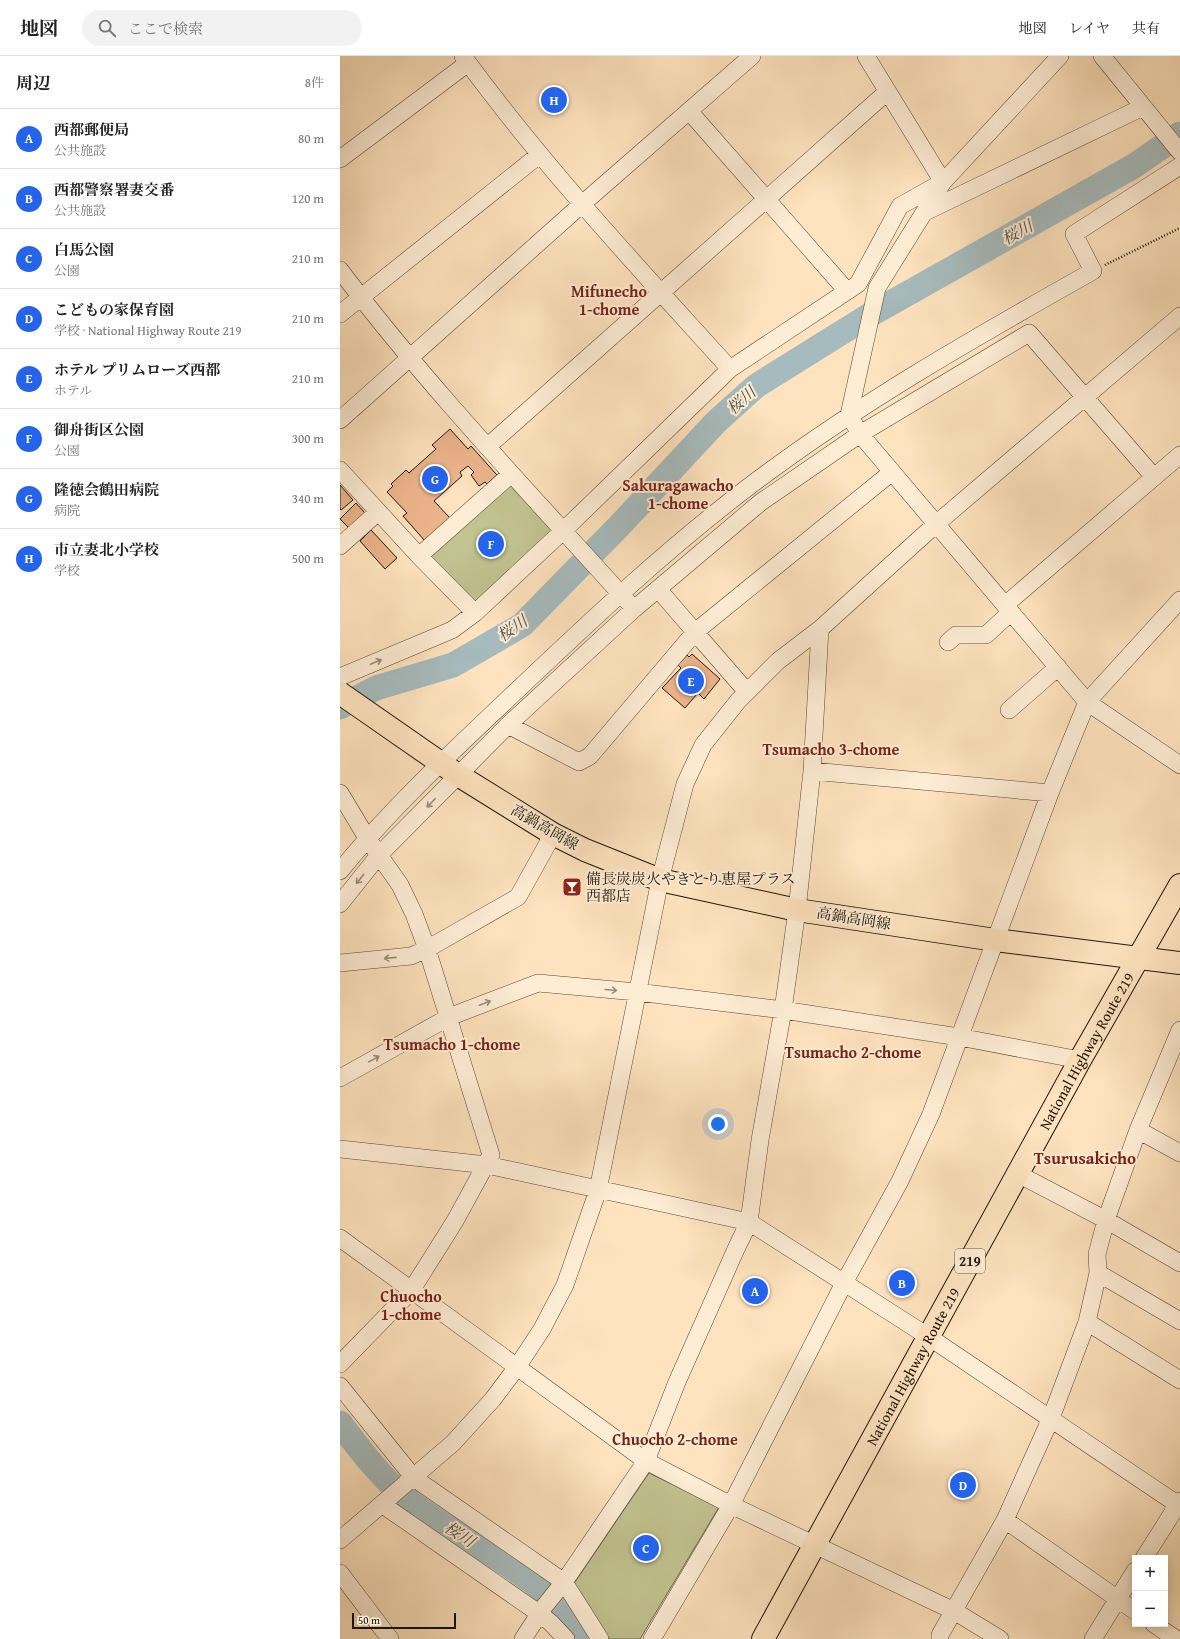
<!DOCTYPE html>
<html lang="ja">
<meta charset="utf-8">
<style>
body{margin:0;font-family:"Gentium Book Plus","Noto Serif JP",serif;background:#f2f2f2;color:#222}
.controls{position:absolute;right:12px;bottom:12px;display:grid;overflow:hidden;border-radius:0px;box-shadow:0 2px 10px #0003}
.controls button{width:36px;height:36px;display:grid;place-items:center;padding:0;border:0;border-bottom:1px solid #e0e0e0;background:#fff;color:#222;font:20px sans-serif}
.scale{position:absolute;left:12px;bottom:10px;width:104px;box-sizing:border-box;padding-left:4px;border:2px solid #1e150d;border-top:0;font-size:11px;line-height:14px;white-space:nowrap;color:#1e150d;-webkit-text-stroke:3px #feedd5;paint-order:stroke}
.you{position:absolute;left:378px;top:1068px;width:14px;height:14px;margin:-10px;border:3px solid #fff;border-radius:50%;background:#1a73e8;box-shadow:0 0 0 6px #1a73e833}
.badge{display:grid;place-items:center;width:26px;height:26px;border-radius:50%;background:#2563eb;color:#fff;font-size:13px;font-weight:700}
.pin{position:absolute;translate:-50% -50%;border:2px solid #fff;box-shadow:0 1px 4px #0006}
.list{margin:0;padding:0;list-style:none}
h2{display:flex;justify-content:space-between;align-items:center;height:52px;margin:0;padding:0 16px;font-size:17px}
h2 small{font-size:13px;font-weight:400;color:#767676}
.list li{display:grid;grid-template-columns:26px 1fr auto;gap:12px;align-items:center;box-sizing:border-box;height:60px;padding:0 16px;border-top:1px solid #e0e0e0}
.list b{display:block;font-size:15px;white-space:nowrap}
.list p{margin:0;font-size:13px;white-space:nowrap;color:#767676}
.list em{font-size:13px;font-style:normal;color:#767676}
.icon{flex:none;width:22px;height:22px;fill:none;stroke:currentColor;stroke-width:2;stroke-linecap:round;stroke-linejoin:round}
.map{position:relative;flex:none;width:840px;height:1583px;overflow:hidden}
header{display:flex;align-items:center;gap:24px;box-sizing:border-box;height:56px;padding:0 20px;background:#fff;border-bottom:1px solid #e0e0e0}
header strong{font-size:19px}
nav{display:flex;gap:22px;margin-inline-start:auto;font-size:14px}
.search{width:280px;height:36px;background:#f2f2f2;display:flex;align-items:center;gap:10px;box-sizing:border-box;padding:0 14px;border-radius:22px;color:#767676;font-size:15px}
main{display:flex}
aside{flex:1;background:#fff}
.map>svg:first-child{display:block}
.green{fill:#c1c390;stroke:#706c4e}
.lines{fill:none;stroke-linecap:round;stroke-linejoin:round}
.river{stroke:#a6bbbd;stroke-width:25}
.building{fill:#ecb48b;stroke:#1e150d}
.minor-casing{stroke:#564839;stroke-width:18}
.major-casing{stroke:#1e150d;stroke-width:24}
.highway-casing{stroke:#1e150d;stroke-width:24}
.path{stroke:#1e150d;stroke-width:2.5;stroke-dasharray:1 2;stroke-linecap:butt}
.minor{stroke:#feedd5;stroke-width:17}
.major{stroke:#fee3be;stroke-width:22}
.highway{stroke:#fee3be;stroke-width:22}
.oneway{stroke:#998c7b}
.labels{text-anchor:middle;dominant-baseline:central;stroke-width:4;stroke-linejoin:round;paint-order:stroke}
.shield{fill:#feedd5;stroke:#615649;stroke-width:1}
.shield-label{font-size:14px;font-weight:bold;fill:#1e150d}
.street-label{font-size:15px;fill:#1e150d;stroke:#feedd5}
.poi-label{font-size:15px;fill:#1e150d;stroke:#feedd5;text-anchor:start}
.water-label{font-size:16px;font-style:italic;fill:#4e4f4b;stroke:#feedd5}
.neighbourhood-label{font-size:16px;font-weight:bold;fill:#7a1f14;stroke:#feedd5}
.quarter-label{font-size:17px;font-weight:bold;fill:#7a1f14;stroke:#feedd5}
</style>
<header>
<strong>地図</strong>
<div class="search"><svg class="icon" aria-label="search" viewBox="0 0 24 24"><circle cx="10" cy="10" r="6"/><path d="M15 15l6 6"/></svg>ここで検索</div>
<nav><a>地図</a><a>レイヤ</a><a>共有</a></nav>
</header>
<main>
<aside>
<h2>周辺<small>8件</small></h2>
<ul class="list">
<li><span class="badge">A</span><div><b>西都郵便局</b><p>公共施設</p></div><em>80 m</em></li>
<li><span class="badge">B</span><div><b>西都警察署妻交番</b><p>公共施設</p></div><em>120 m</em></li>
<li><span class="badge">C</span><div><b>白馬公園</b><p>公園</p></div><em>210 m</em></li>
<li><span class="badge">D</span><div><b>こどもの家保育園</b><p>学校 · National Highway Route 219</p></div><em>210 m</em></li>
<li><span class="badge">E</span><div><b>ホテル プリムローズ西都</b><p>ホテル</p></div><em>210 m</em></li>
<li><span class="badge">F</span><div><b>御舟街区公園</b><p>公園</p></div><em>300 m</em></li>
<li><span class="badge">G</span><div><b>隆徳会鶴田病院</b><p>病院</p></div><em>340 m</em></li>
<li><span class="badge">H</span><div><b>市立妻北小学校</b><p>学校</p></div><em>500 m</em></li>
</ul>
</aside>
<div class="map">
<svg width="840" height="1583" viewBox="0 0 840 1583">
<rect width="100%" height="100%" fill="#fee3be"/>
<filter id="stains"><feTurbulence type="fractalNoise" baseFrequency=".005" numOctaves="4"/><feColorMatrix values="0 0 0 0 .2 0 0 0 0 .09 0 0 0 0 .02 0 0 0 .5 -.17"/></filter>
<radialGradient id="worn" r=".72"><stop offset=".6" stop-color="#630" stop-opacity="0"/><stop offset="1" stop-color="#630" stop-opacity=".3"/></radialGradient>
<path class="green" d="M169,428l44,47 -79,73 -44,-48z
M309,1417l70,34 -79,132h-30l-39,-51z"/>
<g class="lines">
<path class="river" d="M0,651l36,-19 77,-23 69,-40 99,-101 95,-102 40,-36 117,-73 261,-147 46,-32
M0,1367c22,30 44,58 73,81 57,43 135,72 174,135"/>
</g>
<path class="building" d="M110,373l18,20 3,-3 26,29 -10,9 -2,-2 -6,4 -8,-11 3,-3 -6,-6 -8,6 2,4 -28,25 16,17 -25,23 -22,-25 4,-3 -20,-21 6,-6 -2,-2 15,-14 3,3 27,-24 -4,-4z
M0,429l13,15 -12,10 -1,-1z
M16,447l9,10 -16,15 -9,-9z
M31,474l26,28 -12,11 -25,-28z
M352,598l28,25 -16,20 -6,-6 -13,15 -23,-20 19,-20 -3,-3 9,-10 2,2z"/>
<g class="lines">
<defs>
<path id="minor" d="M123,0c81,111 175,211 267,313
M526,0l77,126
M720,0l-117,126 -66,106 -28,127 11,19 227,268 93,63
M762,0l78,96
M349,55l158,180
M0,103l128,-96
M585,156l218,-105
M0,214c89,118 189,222 287,331
M0,258l199,-159
M0,364l241,-215 171,-149
M147,391l400,-355
M0,414l79,86 56,57
M0,490l38,-34
M79,500l91,-81
M318,533l37,43 197,-160
M665,549l175,-150
M608,586l8,-7h30l25,-23
M0,621l112,-47 23,-17 89,-83 166,-161 128,-85 42,-78 41,-23
M669,654l49,-43
M168,669l71,37 11,-6 105,-124 52,60
M472,715l238,22
M0,737l27,45 33,47 14,29 13,35 64,206 -36,66 -44,70 -71,73
M0,815c51,-63 111,-118 170,-174 76,-72 153,-145 237,-209 109,-83 227,-150 346,-217l-19,-37 106,-68
M0,848l39,-49 129,-130 126,-116 127,-107 99,-68 169,-101 125,144
M0,907l71,-7 16,-7 91,-52 35,-63
M0,1022l109,-61 89,-34 99,9 146,18 176,27 121,23
M798,1074l42,23
M0,1093l147,16 262,57 180,115 251,169
M678,1118l88,46 74,43
M0,1182l306,223 85,44 223,106 46,28
M758,1217l82,48
M747,1266l93,58
M0,1330l74,92 150,104 36,57
M43,1449l157,109 11,9 15,16
M665,1464l130,91
M0,1484l113,-97 40,-44 24,-32 25,-38 23,-44 33,-95 62,-310 25,-96 18,-39 35,-44 40,-40 42,-32 116,-105 244,-208
M804,1502l36,-57
M0,1517l50,66
M814,1568l22,15
M183,1583l20,-31 21,-26 82,-121 31,-79 59,-133 13,-27 11,-82 23,-130 14,-100 15,-139 8,-142
M312,1583l79,-134 113,-222 56,-102 31,-67 119,-321 37,-91 93,-102
M600,1583v-4l65,-115 46,-102 36,-96 11,-49 -1,-19 9,-34 32,-90 42,-100
M753,1583l42,-68"/>
<path id="major" d="M0,637l118,82 95,59 32,16 75,30 137,30 198,30 185,23"/>
<g id="highway">
<path id="s1" d="M423,1583l317,-579 100,-175"/>
</g>
</defs>
<use href="#minor" class="minor-casing"/>
<use href="#major" class="major-casing"/>
<use href="#highway" class="highway-casing"/>
<path class="path" d="M765,209l75,-37"/>
<use href="#minor" class="minor"/>
<use href="#major" class="major"/>
<use href="#highway" class="highway"/>
</g>
<defs><path id="oneway-shaft" d="M-6 0H5M1.5-3L5.5 0L1.5 3" fill="none" stroke-width="1.6" stroke-linecap="round" stroke-linejoin="round"/></defs>
<g class="oneway">
<use href="#oneway-shaft" transform="translate(36 606) rotate(-23)"/>
<use href="#oneway-shaft" transform="translate(91 747) rotate(134)"/>
<use href="#oneway-shaft" transform="translate(20 823) rotate(129)"/>
<use href="#oneway-shaft" transform="translate(50 902) rotate(174)"/>
<use href="#oneway-shaft" transform="translate(271 934) rotate(5)"/>
<use href="#oneway-shaft" transform="translate(145 947) rotate(-21)"/>
<use href="#oneway-shaft" transform="translate(34 1003) rotate(-29)"/>
</g>
<defs>
<symbol id="bar-square" viewBox="-11 -11 22 22"><rect x="-9" y="-9" width="18" height="18" rx="4" fill="#8f2418" stroke="#feedd5"/><path d="M-6-5H6L.8 .8V4.5H3.5V6h-7V4.5H-.8V.8Z" fill="#fff"/></symbol>
</defs>
<g fill-rule="evenodd">
<use href="#bar-square" x="221" y="820" width="22" height="22"/>
</g>
<g class="labels">
<rect class="shield" x="615" y="1193" width="30" height="24" rx="3"/>
<g class="shield-label">
<text x="630" y="1205">219</text>
</g>
<g class="street-label">
<text transform="translate(205 771) rotate(30)">高鍋高岡線</text>
<text transform="translate(514 862) rotate(9)">高鍋高岡線</text>
<text stroke="none"><textPath href="#s1" startOffset="671">National Highway Route 219</textPath></text>
<text stroke="none"><textPath href="#s1" startOffset="311">National Highway Route 219</textPath></text>
</g>
<g class="poi-label">
<text x="246" y="822">備長炭炭火やきとり恵屋プラス<tspan x="246" dy="17">西都店</tspan></text>
</g>
<g class="water-label">
<text transform="translate(677 176) rotate(-29)">桜川</text>
<text transform="translate(401 344) rotate(-42)">桜川</text>
<text transform="translate(172 572) rotate(-35)">桜川</text>
<text transform="translate(120 1478) rotate(33)">桜川</text>
</g>
<g class="neighbourhood-label">
<text x="269" y="235">Mifunecho<tspan x="269" dy="18">1-chome</tspan></text>
<text x="338" y="429">Sakuragawacho<tspan x="338" dy="18">1-chome</tspan></text>
<text x="491" y="693">Tsumacho 3-chome</text>
<text x="112" y="988">Tsumacho 1-chome</text>
<text x="513" y="996">Tsumacho 2-chome</text>
<text x="71" y="1240">Chuocho<tspan x="71" dy="18">1-chome</tspan></text>
<text x="335" y="1383">Chuocho 2-chome</text>
</g>
<g class="quarter-label">
<text x="745" y="1101">Tsurusakicho</text>
</g>
</g>
<rect width="100%" height="100%" filter="url(#stains)"/>
<rect width="100%" height="100%" fill="url(#worn)"/>
</svg>
<div class="controls">
<button>+</button>
<button>−</button>
</div>
<div class="scale">50 m</div>
<div class="you"></div>
<div class="pin badge" style="left:415px;top:1235px">A</div>
<div class="pin badge" style="left:562px;top:1227px">B</div>
<div class="pin badge" style="left:306px;top:1492px">C</div>
<div class="pin badge" style="left:623px;top:1429px">D</div>
<div class="pin badge" style="left:351px;top:625px">E</div>
<div class="pin badge" style="left:151px;top:488px">F</div>
<div class="pin badge" style="left:95px;top:423px">G</div>
<div class="pin badge" style="left:214px;top:44px">H</div>
</div>
</main>
